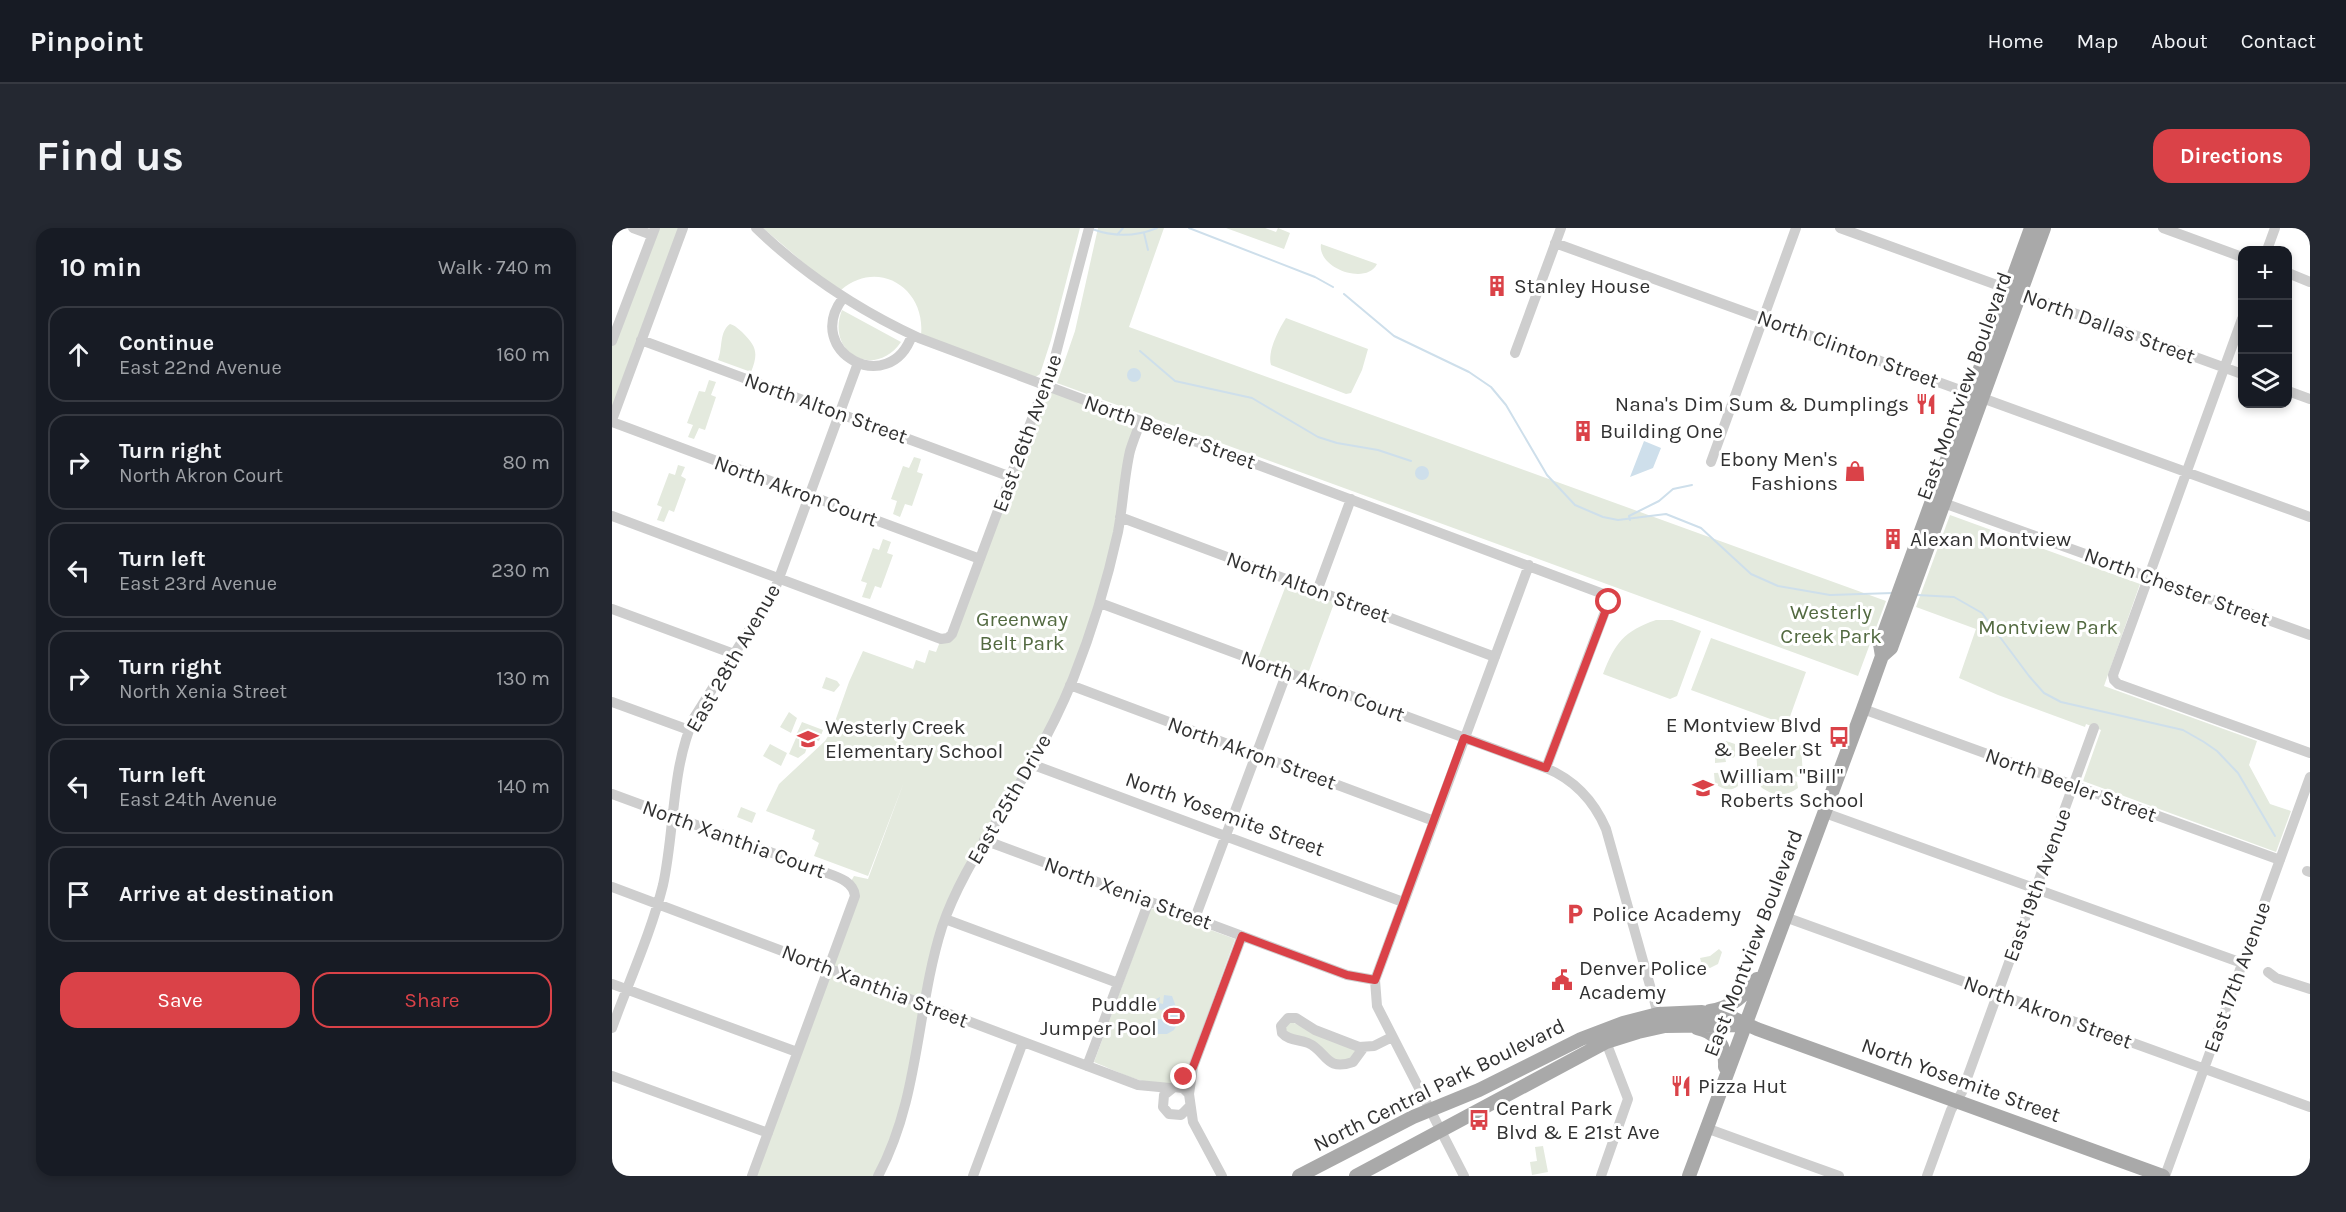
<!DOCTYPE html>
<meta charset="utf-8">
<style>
body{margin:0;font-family:Karla,sans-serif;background:#242831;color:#f1f3f6}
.controls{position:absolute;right:18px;top:18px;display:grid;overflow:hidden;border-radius:12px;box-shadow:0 3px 9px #0003}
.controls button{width:54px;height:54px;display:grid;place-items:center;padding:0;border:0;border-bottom:2px solid #363941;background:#171b24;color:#f1f3f6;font:30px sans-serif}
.stop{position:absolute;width:18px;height:18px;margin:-14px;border:4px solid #da4248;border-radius:50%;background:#fff}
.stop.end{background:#da4248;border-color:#fff;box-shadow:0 2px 6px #0008}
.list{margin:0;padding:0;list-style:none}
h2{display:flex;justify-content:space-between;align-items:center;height:78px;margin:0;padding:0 24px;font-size:26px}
h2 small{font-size:20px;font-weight:400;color:#9ea1a6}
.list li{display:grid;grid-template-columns:39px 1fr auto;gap:18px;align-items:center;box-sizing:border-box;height:96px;margin:0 12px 12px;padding:0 12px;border:2px solid #363941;border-radius:18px}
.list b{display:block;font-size:22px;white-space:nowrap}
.list p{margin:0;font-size:20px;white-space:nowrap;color:#9ea1a6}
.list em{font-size:20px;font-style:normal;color:#9ea1a6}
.actions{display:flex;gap:12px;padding:18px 24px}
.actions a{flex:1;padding:14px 0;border:2px solid #da4248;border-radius:18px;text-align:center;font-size:21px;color:#da4248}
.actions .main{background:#da4248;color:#fff}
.icon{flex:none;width:33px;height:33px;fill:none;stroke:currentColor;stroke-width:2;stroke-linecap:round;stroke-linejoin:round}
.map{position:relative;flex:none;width:1698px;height:948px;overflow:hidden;border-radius:18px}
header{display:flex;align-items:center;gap:36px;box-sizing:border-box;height:84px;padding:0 30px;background:#171b24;border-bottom:2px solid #363941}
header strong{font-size:28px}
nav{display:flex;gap:33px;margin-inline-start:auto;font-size:21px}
.intro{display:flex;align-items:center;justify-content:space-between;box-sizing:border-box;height:144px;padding:0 36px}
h1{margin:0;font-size:42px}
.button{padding:15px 27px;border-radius:18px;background:#da4248;color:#fff;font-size:21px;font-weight:700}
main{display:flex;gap:36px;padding:0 36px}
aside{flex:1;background:#171b24;border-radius:18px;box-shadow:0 3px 9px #0003}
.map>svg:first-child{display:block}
.green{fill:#e4eade}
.water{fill:#cedfeb}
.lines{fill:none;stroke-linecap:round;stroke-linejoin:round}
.stream{stroke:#cedfeb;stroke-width:2}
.minor{stroke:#cecece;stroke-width:10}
.major{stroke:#a9a9a9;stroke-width:14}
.route{stroke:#da4248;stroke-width:8}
.labels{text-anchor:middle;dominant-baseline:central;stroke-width:6;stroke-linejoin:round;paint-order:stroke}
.poi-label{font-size:21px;fill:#313131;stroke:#fff;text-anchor:start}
.street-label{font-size:21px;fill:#313131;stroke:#fff}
.park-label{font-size:21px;fill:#536a41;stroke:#fff}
</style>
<header>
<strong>Pinpoint</strong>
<nav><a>Home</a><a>Map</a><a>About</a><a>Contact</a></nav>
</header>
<div class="intro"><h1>Find us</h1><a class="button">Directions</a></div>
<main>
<aside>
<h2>10 min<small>Walk · 740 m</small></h2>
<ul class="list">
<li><svg class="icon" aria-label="ahead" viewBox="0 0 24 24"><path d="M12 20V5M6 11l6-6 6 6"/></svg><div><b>Continue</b><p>East 22nd Avenue</p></div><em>160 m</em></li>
<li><svg class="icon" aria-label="right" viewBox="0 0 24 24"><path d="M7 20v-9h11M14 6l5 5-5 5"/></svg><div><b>Turn right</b><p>North Akron Court</p></div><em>80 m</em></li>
<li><svg class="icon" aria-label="left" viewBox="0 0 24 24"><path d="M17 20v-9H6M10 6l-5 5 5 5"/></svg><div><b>Turn left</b><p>East 23rd Avenue</p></div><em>230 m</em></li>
<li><svg class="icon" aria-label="right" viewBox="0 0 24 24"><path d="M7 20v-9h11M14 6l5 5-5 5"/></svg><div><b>Turn right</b><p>North Xenia Street</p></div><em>130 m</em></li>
<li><svg class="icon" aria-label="left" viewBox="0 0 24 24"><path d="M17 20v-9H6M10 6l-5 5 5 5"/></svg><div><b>Turn left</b><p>East 24th Avenue</p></div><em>140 m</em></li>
<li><svg class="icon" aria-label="arrive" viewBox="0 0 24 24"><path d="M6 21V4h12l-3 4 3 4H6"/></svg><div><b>Arrive at destination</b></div></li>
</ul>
<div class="actions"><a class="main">Save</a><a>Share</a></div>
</aside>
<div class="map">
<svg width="1698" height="948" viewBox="0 0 1698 948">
<rect width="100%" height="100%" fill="#fff"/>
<path class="green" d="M43,0h28l-71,192v-79z
M151,0h317l-29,112 -11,34 -6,4 -113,-43c5,-47 -43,-77 -80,-45l-22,-14z
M486,0h66l-35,99 757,274 -28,75 -801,-293 18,-52z
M614,0h39l11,4 2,-4 12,5 -6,16z
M709,16l56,20c-11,22 -60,4 -56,-20z
M230,82l59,32c-26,38 -76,11 -59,-32z
M674,90l82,31 -6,21 -11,23 -5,1 -75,-29c-4,-13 8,-36 15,-47z
M118,96c6,2 7,4 12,8 14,14 17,20 9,40l-33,-12c5,-13 1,-28 12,-36z
M97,152l7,2 -5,13 5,2 -11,33 -6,-2 -5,11 -6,-2 5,-12 -6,-2 12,-32 6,1z
M433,157l96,36 -19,89 -49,168 -130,248 -27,133 -38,117h-126l103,-280 -5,-13 4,-7 14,3 36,-97 -36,94 -54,-20 5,-13 -7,-4 3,-9 -49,-19 13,-27 46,-43 7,-11 17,-48 14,-31 50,18 3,-9 9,3 4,-13 7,2 5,-13 7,-1z
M302,229l7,2 -4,13 6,2 -11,32 -7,-2 -5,13 -7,-3 4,-13 -6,-2 12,-33 6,2z
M66,237l7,2 -4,9 5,3 -12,33 -5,-2 -5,12 -7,-2 5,-13 -5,-2 12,-32 6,2z
M1338,287l190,69 -36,102 153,55 -8,24 21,39 21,7 -15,41 -193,-71 18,-51 -15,-6 -1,3 -87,-32 -39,-17 17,-49 -60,-22z
M271,311l8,3 -4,11 6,2 -12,33 -6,-2 -5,13 -8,-2 5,-14 -6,-2 12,-33 6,2z
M676,352l48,18 -30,81 -49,-18z
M1044,392h16l29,11 -24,65 -7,3 -67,-25c12,-31 21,-43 53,-54z
M1099,410l95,34 -19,53 -96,-35z
M214,449l11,4 3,4 -6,7 -12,-4z
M177,484l8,6 -6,15 -11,-6z
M190,494l21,8 -4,11 -22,-8z
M184,510l13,4 -4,11 -7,5 -9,-4z
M1114,513l9,3v12l-2,2 -8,-1 1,5 -11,1v-6l7,-6 1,-8z
M158,516l17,9 -6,13 -18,-10z
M1189,517l2,31 -45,4 -2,-31z
M1125,544l1,14c-7,6 -16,3 -23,-2l-1,-11z
M1182,552l3,2 1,6c-12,9 -26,8 -37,-1l-1,-4z
M129,579l15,6 -4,10 -15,-6z
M539,680l84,31 -46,126c-4,7 -9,15 -17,18 -21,6 -58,-13 -78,-21z
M1107,721l3,3 -4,12 -8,4 -8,-3 -2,-7 10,-2z
M677,793l70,29 -3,6 -15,6 -53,-26 -4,-11z
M931,918l5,26 -16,3 -2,-13 7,-1 -2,-14z"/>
<path class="water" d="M515 147a7 7 0 1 1 14 0a7 7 0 1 1-14 0Z
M1032,213l17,7 -8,20 -23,9z
M803 245a7 7 0 1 1 14 0a7 7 0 1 1-14 0Z
M552,767l8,1 8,22 -6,12 -7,4h-14l-4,-7 4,-7 9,-1 7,-5 -1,-6 -7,2 -5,-3v-8l4,-2 -1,6 4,1z"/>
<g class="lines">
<path class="stream" d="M577,0l126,49 18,10
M480,1c22,8 43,8 65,-1
M532,5l4,17
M505,7l6,-7
M732,66l50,42 75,36 22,15 15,18 41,70 28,30 28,12 15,3 48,-6 35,14 50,46 27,12 52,9 63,-2
M528,123l35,30 77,17 66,39 19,6 41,7 33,11
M1018,292l-1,-4 30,-15 14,-12 19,-4
M1305,367l37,2 28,16 47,63 15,17 17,9 122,28 21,12 13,9 21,22 37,63"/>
<path class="minor" d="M21,0l19,7
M144,0c48,46 102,82 163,110l687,257 3,6 -63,167
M1228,0l402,146
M1551,0l79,29
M943,15l755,274
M1655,22l8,-22
M1676,45l22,9
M231,70c-41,54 47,101 69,37
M1630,91l-129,356 1,5 4,4 192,69
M29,112l370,137
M0,113l43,-113
M903,125l46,-125
M1676,163l22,8
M0,192l71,-192
M0,194l368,137
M1099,234l85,-234
M1326,273l372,134
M0,288l329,123 7,-1 4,-4 103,-277 34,-129
M508,289l375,140
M705,363l34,-92
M488,375l446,165c29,12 48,33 60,61l52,185
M0,381l122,45
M458,457l364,136
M0,474l77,28
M1251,481l417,151
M419,536l372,138
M0,566l207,76c14,6 34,9 36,26l-103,280
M1213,585l417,150
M372,612l363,135 28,5
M1695,643l3,1
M0,659l526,198 32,3
M1173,689l525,190
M583,690l92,-246
M333,691l173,64
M1656,744l8,6 34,11
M0,756l185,68
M0,800c17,-47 39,-95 51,-143 12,-55 8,-116 31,-167l81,-129 83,-226
M752,819l-11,15c-28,10 -26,-11 -45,-19 -10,-4 -19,-2 -26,-10l-1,-7 7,-8h8l19,12 44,17 15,-1 18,-9
M475,838l62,-165
M0,848l156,57
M577,866l4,-27 49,-131
M578,878l-9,9 -12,-1 -6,-7 1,-12 10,-8 9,1 6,6 4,28 29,54
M1094,900l133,48
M266,948c42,-78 38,-167 64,-249 16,-47 43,-86 68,-128 24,-38 46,-78 63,-120 19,-48 34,-97 45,-147 5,-27 6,-55 12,-81 3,-10 7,-20 11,-30
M361,948l50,-134
M852,948l-87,-170 -2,-26 154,-415
M989,948l27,-77 -22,-57
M1315,948l24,-66 11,-18 132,-364
M1553,948l145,-399"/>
<path class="major" d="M1270,428l9,-8 153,-420
M1098,783c22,-3 34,-16 47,-32
M1085,800c21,4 29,19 28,39
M687,948l114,-59 66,-27 102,-51 42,-16 35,-9 44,-2 31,6 24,11 406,147
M744,948l250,-134 32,-10 27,-6 77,-1
M1077,948l174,-467 19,-53 -2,-12 151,-416"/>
</g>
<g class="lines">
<path class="route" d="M572,849l9,-10 49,-131 105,39 28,5 89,-242 82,30 63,-166"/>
</g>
<defs>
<symbol id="building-bare" viewBox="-9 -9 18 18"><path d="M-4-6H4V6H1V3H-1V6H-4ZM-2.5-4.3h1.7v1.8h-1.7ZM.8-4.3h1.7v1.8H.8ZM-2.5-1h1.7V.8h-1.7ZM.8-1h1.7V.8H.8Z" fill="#da4248" stroke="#fff" stroke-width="2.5" paint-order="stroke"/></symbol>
<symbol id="restaurant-bare" viewBox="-9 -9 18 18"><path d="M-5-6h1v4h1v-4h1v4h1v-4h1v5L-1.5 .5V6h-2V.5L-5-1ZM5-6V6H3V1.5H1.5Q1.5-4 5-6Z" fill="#da4248" stroke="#fff" stroke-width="2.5" paint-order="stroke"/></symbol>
<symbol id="shop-bare" viewBox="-9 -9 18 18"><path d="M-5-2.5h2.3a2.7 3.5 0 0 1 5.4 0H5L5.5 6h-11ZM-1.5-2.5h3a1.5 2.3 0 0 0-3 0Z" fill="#da4248" stroke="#fff" stroke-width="2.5" paint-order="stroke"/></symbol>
<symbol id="bus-bare" viewBox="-9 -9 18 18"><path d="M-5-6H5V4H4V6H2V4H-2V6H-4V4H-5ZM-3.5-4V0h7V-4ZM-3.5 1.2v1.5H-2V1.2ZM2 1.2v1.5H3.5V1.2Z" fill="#da4248" stroke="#fff" stroke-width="2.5" paint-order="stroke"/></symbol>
<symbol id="school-bare" viewBox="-9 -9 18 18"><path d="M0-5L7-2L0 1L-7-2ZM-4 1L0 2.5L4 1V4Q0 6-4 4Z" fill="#da4248" stroke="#fff" stroke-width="2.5" paint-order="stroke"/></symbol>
<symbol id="parking-bare" viewBox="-9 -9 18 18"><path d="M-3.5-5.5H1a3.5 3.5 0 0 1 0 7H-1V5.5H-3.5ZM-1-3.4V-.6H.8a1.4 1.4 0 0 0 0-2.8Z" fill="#da4248" stroke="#fff" stroke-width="2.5" paint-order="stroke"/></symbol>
<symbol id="civic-bare" viewBox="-9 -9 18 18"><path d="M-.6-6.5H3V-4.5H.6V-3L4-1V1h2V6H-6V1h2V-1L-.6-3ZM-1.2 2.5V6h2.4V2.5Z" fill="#da4248" stroke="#fff" stroke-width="2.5" paint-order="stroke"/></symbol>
<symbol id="stadium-bare" viewBox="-9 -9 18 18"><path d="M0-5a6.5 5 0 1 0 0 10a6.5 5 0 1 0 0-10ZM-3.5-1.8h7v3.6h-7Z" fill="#da4248" stroke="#fff" stroke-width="2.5" paint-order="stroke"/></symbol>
</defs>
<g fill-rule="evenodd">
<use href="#building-bare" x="870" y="43" width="30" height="30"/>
<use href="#restaurant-bare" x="1299" y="161" width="30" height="30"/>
<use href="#building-bare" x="956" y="188" width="30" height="30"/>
<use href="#shop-bare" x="1228" y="228" width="30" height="30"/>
<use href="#building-bare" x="1266" y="296" width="30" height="30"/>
<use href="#bus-bare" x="1212" y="494" width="30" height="30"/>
<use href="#school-bare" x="181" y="496" width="30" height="30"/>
<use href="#school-bare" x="1076" y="545" width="30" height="30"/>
<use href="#parking-bare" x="948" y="671" width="30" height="30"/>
<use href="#civic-bare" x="935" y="737" width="30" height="30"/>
<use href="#stadium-bare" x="547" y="773" width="30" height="30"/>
<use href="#restaurant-bare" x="1054" y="843" width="30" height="30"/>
<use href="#bus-bare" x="852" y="877" width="30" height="30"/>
</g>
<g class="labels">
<g class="poi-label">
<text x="902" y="58">Stanley House</text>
<text x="1297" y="176" text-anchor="end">Nana's Dim Sum &amp; Dumplings</text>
<text x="988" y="203">Building One</text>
<text x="1226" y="231" text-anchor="end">Ebony Men's<tspan x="1226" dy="24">Fashions</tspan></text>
<text x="1298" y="311">Alexan Montview</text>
<text x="1210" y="497" text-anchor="end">E Montview Blvd<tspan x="1210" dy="24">&amp; Beeler St</tspan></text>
<text x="213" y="499">Westerly Creek<tspan x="213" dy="24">Elementary School</tspan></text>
<text x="1108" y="548">William "Bill"<tspan x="1108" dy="24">Roberts School</tspan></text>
<text x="980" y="686">Police Academy</text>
<text x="967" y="740">Denver Police<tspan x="967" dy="24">Academy</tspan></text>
<text x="545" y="776" text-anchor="end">Puddle<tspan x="545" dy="24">Jumper Pool</tspan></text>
<text x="1086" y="858">Pizza Hut</text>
<text x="884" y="880">Central Park<tspan x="884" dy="24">Blvd &amp; E 21st Ave</tspan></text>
</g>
<g class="street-label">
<text transform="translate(1497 98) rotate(20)">North Dallas Street</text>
<text transform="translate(1236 121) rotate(20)">North Clinton Street</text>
<text transform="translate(1352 158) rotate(-70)">East Montview Boulevard</text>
<text transform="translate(214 180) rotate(20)">North Alton Street</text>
<text transform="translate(558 204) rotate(20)">North Beeler Street</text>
<text transform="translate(415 205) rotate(-70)">East 26th Avenue</text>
<text transform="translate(184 263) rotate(20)">North Akron Court</text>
<text transform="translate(696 359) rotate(20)">North Alton Street</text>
<text transform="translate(1565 359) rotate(20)">North Chester Street</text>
<text transform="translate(121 430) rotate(-60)">East 28th Avenue</text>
<text transform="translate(711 458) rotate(20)">North Akron Court</text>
<text transform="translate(640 525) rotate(20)">North Akron Street</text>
<text transform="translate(1459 557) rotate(20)">North Beeler Street</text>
<text transform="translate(397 571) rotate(-60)">East 25th Drive</text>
<text transform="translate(613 586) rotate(20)">North Yosemite Street</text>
<text transform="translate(122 611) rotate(20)">North Xanthia Court</text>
<text transform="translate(1425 657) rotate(-70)">East 19th Avenue</text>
<text transform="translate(516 665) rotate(20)">North Xenia Street</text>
<text transform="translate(1141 715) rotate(-69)">East Montview Boulevard</text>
<text transform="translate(1625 749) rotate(-70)">East 17th Avenue</text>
<text transform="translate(263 758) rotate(21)">North Xanthia Street</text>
<text transform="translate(1436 784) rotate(20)">North Akron Street</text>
<text transform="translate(1349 852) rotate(20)">North Yosemite Street</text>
<text transform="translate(827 857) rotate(-26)">North Central Park Boulevard</text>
</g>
<g class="park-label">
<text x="1219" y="384">Westerly<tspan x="1219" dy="24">Creek Park</tspan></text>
<text x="410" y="391">Greenway<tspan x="410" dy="24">Belt Park</tspan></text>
<text x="1436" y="399">Montview Park</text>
</g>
</g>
</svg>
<div class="controls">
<button>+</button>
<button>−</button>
<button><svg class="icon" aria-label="layers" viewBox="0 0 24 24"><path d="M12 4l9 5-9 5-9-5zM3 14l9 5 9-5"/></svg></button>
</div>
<div class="stop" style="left:997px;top:374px"></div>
<div class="stop end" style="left:572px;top:849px"></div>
</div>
</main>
